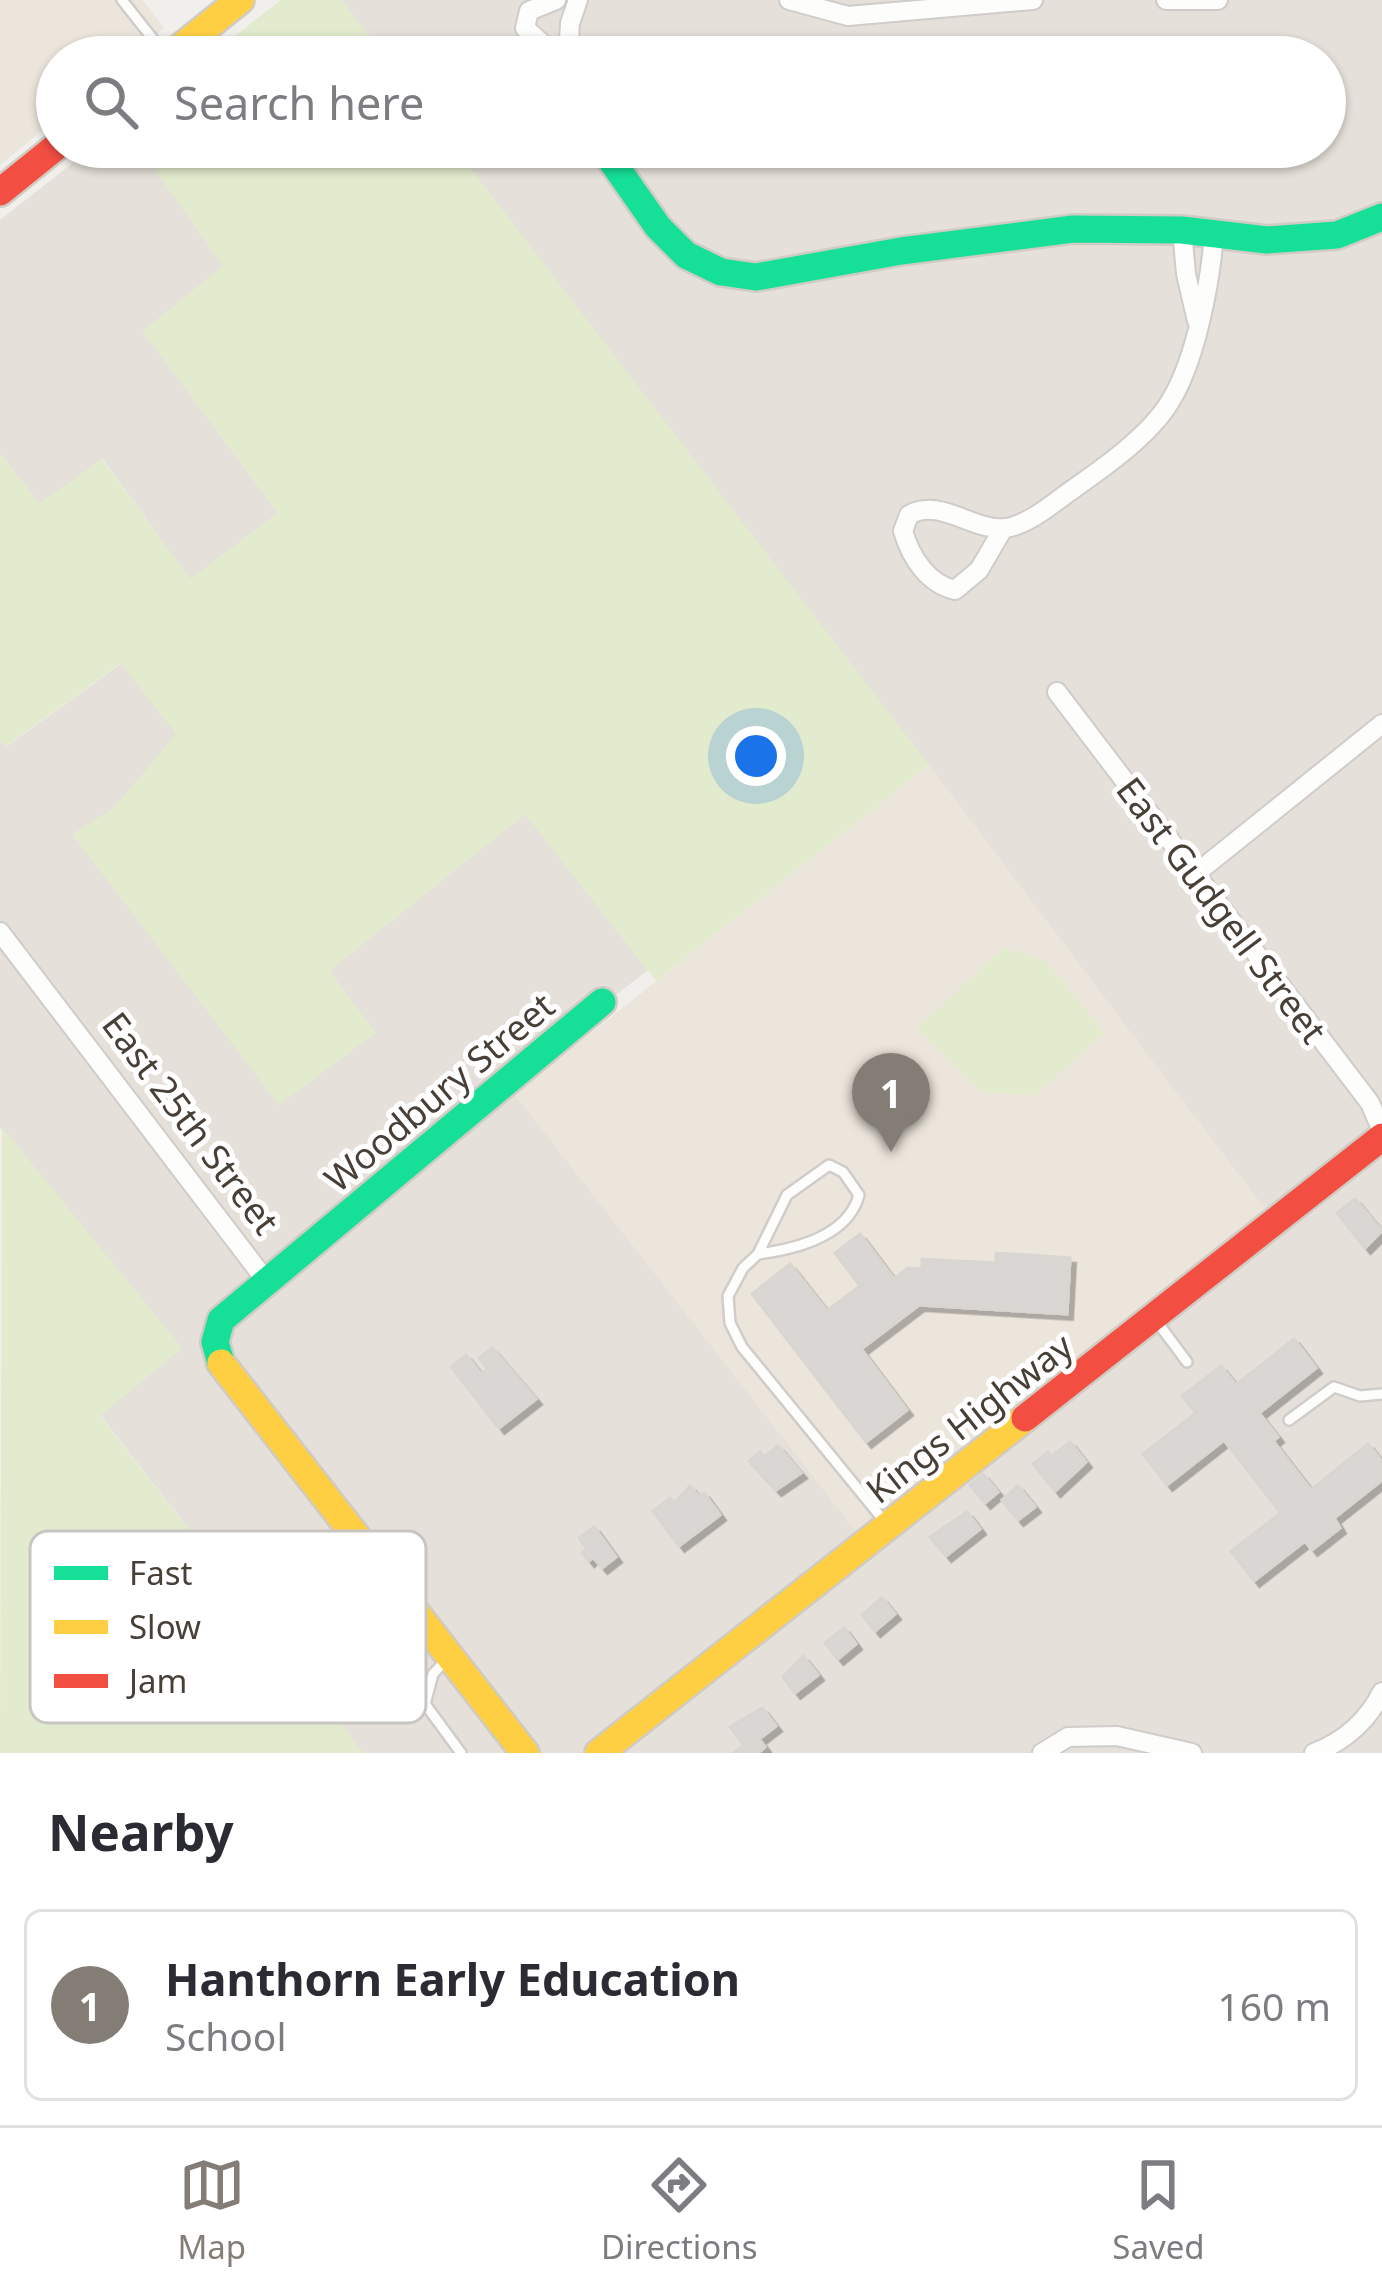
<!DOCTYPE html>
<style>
body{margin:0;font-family:"Noto Sans",sans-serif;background:#f2f2f3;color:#2b2b33}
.you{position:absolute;left:756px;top:756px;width:42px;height:42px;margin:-30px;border:9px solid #fff;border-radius:50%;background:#1a73e8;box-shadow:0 0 0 18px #1a73e833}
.badge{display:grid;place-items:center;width:78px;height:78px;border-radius:50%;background:#837d76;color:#fff;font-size:39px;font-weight:700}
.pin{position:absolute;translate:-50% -99px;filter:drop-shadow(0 3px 6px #0008)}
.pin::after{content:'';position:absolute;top:63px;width:42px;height:36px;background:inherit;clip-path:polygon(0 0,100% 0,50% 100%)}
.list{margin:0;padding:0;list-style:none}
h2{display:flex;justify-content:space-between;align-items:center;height:156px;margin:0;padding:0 48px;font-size:51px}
h2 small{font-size:39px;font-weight:400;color:#7c7c81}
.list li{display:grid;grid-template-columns:78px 1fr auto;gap:36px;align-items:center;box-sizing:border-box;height:192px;margin:0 24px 24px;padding:0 24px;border:3px solid #e1e1e2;border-radius:18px}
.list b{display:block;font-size:45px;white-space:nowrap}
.list p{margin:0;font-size:39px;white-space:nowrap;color:#7c7c81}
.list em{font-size:39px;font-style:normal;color:#7c7c81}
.icon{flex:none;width:66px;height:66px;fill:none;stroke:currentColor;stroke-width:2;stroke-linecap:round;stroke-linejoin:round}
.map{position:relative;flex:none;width:1382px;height:1753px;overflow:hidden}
.search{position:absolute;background:#fff;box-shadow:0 3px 9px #0004;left:36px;right:36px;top:36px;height:132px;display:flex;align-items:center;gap:30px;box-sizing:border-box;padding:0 42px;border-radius:66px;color:#7c7c81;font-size:45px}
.sheet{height:372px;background:#fff}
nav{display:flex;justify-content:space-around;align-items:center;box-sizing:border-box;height:168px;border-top:3px solid #e1e1e2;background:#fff;font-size:33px;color:#7c7c81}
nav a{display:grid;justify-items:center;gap:6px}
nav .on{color:#837d76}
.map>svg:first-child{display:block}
.residential{fill:#e5e0d9}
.education{fill:#ece5db}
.green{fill:#e2ebcd}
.building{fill:#d9d6d3;stroke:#d9d6d2;stroke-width:3;filter:url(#shadow)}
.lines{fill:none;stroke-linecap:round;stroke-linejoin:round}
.lane-casing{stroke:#cfccc9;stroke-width:14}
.street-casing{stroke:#cfccc9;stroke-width:22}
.fast-casing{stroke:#d0cbc3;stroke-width:32}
.slow-casing{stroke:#d0cbc3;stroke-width:32}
.jam-casing{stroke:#d0cbc3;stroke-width:32}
.lane{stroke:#fdfdfc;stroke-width:9}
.street{stroke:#fdfdfc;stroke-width:18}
.fast{stroke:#16e098;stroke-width:27}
.slow{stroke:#ffcf43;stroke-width:27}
.jam{stroke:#f24e42;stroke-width:27}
.labels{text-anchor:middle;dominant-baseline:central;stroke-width:10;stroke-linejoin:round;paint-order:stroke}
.street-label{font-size:36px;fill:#483f37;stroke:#fff}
.key{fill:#fff;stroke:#c8c5c3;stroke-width:3}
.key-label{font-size:33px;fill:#483f37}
</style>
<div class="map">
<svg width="1382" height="1753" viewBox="0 0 1382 1753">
<defs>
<filter id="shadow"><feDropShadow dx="5.5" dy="5.5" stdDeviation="0" flood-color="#0004"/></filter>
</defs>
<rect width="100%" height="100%" fill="#f1efec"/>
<path class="residential" d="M341,0h1041v1753h-766l664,-524 -826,-1082h871v-90h-940z
M93,147h46l85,119 -81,65 135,182 -88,67 -87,-121 -64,45 -39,-51v-233z
M122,663l55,71 -63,74 -41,26 302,199 -46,-62 197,-158 122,157 -143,111 351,450 -5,12 -268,210h-220l-263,-338 82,-67 -182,-220v-388l6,7z"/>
<path class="education" d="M0,0h143l21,28 -34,29h-73v61l-57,47z
M929,765l337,446 -410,320 -342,-437z"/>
<path class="green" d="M281,0h60l44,57h-177z
M139,147h315l475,618 -273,216 -131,-167 -196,157 47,62 -97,72 -207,-271 42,-26 62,-74 -55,-71 -116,84 -5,-7v-287l39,51 63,-45 88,120 88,-66 -135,-182 80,-65z
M1003,948l42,12 59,73 -69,62 -54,-3 -64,-63z
M2,1127l180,221 -82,68 263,337h-363z"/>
<path class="building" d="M1355,1199l27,32 -17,17 -28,-35z
M860,1234l34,45 14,-11 14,1v-10l74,4v-10l74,5 -3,56 -148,-9 -58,44 46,61 -41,32 -114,-148 38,-30 37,47 33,-25 -25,-33z
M1294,1339l22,29 -57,45 19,24 -5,4 38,49 57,-46 14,18v18l-48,38 6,10 -28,22 -7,-9 -51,40 -23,-30 50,-38 -57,-73 -57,45 -24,-31 53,-41 -14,-17 39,-30 15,19z
M492,1348l44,51 -37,29 -48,-61 15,-12 15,19 7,-5 -9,-11z
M1070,1442l16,20 -31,29 -22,-27 15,-12 4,4z
M778,1446l23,27 -25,17 -27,-29 11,-9 4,5z
M983,1474l15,18 -13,11 -15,-18z
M690,1486l9,11 5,-4 16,22 -41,31 -26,-35 17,-13 4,5z
M1018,1486l17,21 -17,13 -16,-20z
M967,1512l13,17 -34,27 -16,-19z
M594,1527l22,30 -14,11 -9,-11 -4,4 -7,-8 5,-4 -8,-11z
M882,1598l13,16 -20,17 -13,-16z
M844,1628l12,16 -18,15 -13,-16z
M803,1656l15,19 -23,18 -12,-16z
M762,1708l14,18 -17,13 6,8 -7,6h-24l10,-8 -14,-18z"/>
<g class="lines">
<defs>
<path id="lane" d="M122,0l42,53
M758,1254c38,-5 90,-18 101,-59l-16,-23 -14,-7 -42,30 -29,59 -15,14 -15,28 2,27 12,24 143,175
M1155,1319l32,43
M1289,1420l45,-33 26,9 22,-2
M449,1657l-16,17 -8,30 36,49"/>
<path id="street" d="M556,0l-27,11 -4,17 24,22 18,5
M789,0l59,16 185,-16
M1166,0h52
M568,57l2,-34 8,-23
M1182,230l4,44 11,47
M1003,529l-24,41 -24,20c-27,-6 -44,-32 -52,-59l6,-16c31,-18 65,17 97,13 23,-4 45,-23 63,-36 33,-23 82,-57 102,-92 25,-41 40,-120 43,-168
M1057,692l313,411 12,28
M1194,875l188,-151
M0,932l267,350
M1042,1753l26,-16 49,-1 75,17
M1314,1753c31,-12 53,-31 68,-61"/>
<path id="fast" d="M602,147l56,80 28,28 35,17 35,5 145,-26 172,-22 109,1 85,10 70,-5 45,-18
M221,1363l-6,-21 6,-22 381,-318"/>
<path id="slow" d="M169,57l71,-57
M221,1363l304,390
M599,1753l426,-335"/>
<path id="jam" d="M0,192l57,-46
M1025,1418l357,-281"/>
</defs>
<use href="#lane" class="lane-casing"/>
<use href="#street" class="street-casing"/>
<use href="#fast" class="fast-casing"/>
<use href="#slow" class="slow-casing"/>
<use href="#jam" class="jam-casing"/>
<use href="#lane" class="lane"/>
<use href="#street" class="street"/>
<use href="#fast" class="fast"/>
<use href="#slow" class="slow"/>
<use href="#jam" class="jam"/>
</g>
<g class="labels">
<g class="street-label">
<text transform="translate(1222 910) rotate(53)">East Gudgell Street</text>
<text transform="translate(439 1092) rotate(-40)">Woodbury Street</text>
<text transform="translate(191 1123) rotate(53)">East 25th Street</text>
<text transform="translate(969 1418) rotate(-38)">Kings Highway</text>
</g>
</g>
<rect x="30" y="1531" width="396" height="192" rx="18" class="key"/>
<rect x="54" y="1566" width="54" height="14" fill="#16e098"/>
<rect x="54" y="1620" width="54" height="14" fill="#ffcf43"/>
<rect x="54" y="1674" width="54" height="14" fill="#f24e42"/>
<g class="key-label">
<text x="129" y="1585">Fast</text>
<text x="129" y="1639">Slow</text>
<text x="129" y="1693">Jam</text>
</g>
</svg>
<div class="you"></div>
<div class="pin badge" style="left:891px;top:1152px">1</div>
<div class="search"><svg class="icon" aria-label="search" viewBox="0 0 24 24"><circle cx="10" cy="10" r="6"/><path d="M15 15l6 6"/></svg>Search here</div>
</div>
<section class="sheet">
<h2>Nearby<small></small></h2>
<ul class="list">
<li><span class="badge">1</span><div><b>Hanthorn Early Education</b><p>School</p></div><em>160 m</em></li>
</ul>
</section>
<nav>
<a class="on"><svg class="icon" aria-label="map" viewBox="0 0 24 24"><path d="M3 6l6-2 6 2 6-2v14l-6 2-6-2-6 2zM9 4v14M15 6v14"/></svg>Map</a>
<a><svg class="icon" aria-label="directions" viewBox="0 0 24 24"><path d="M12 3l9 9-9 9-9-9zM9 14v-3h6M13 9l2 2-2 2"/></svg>Directions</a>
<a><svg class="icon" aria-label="saved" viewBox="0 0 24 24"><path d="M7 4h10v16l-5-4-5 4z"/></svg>Saved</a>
</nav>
